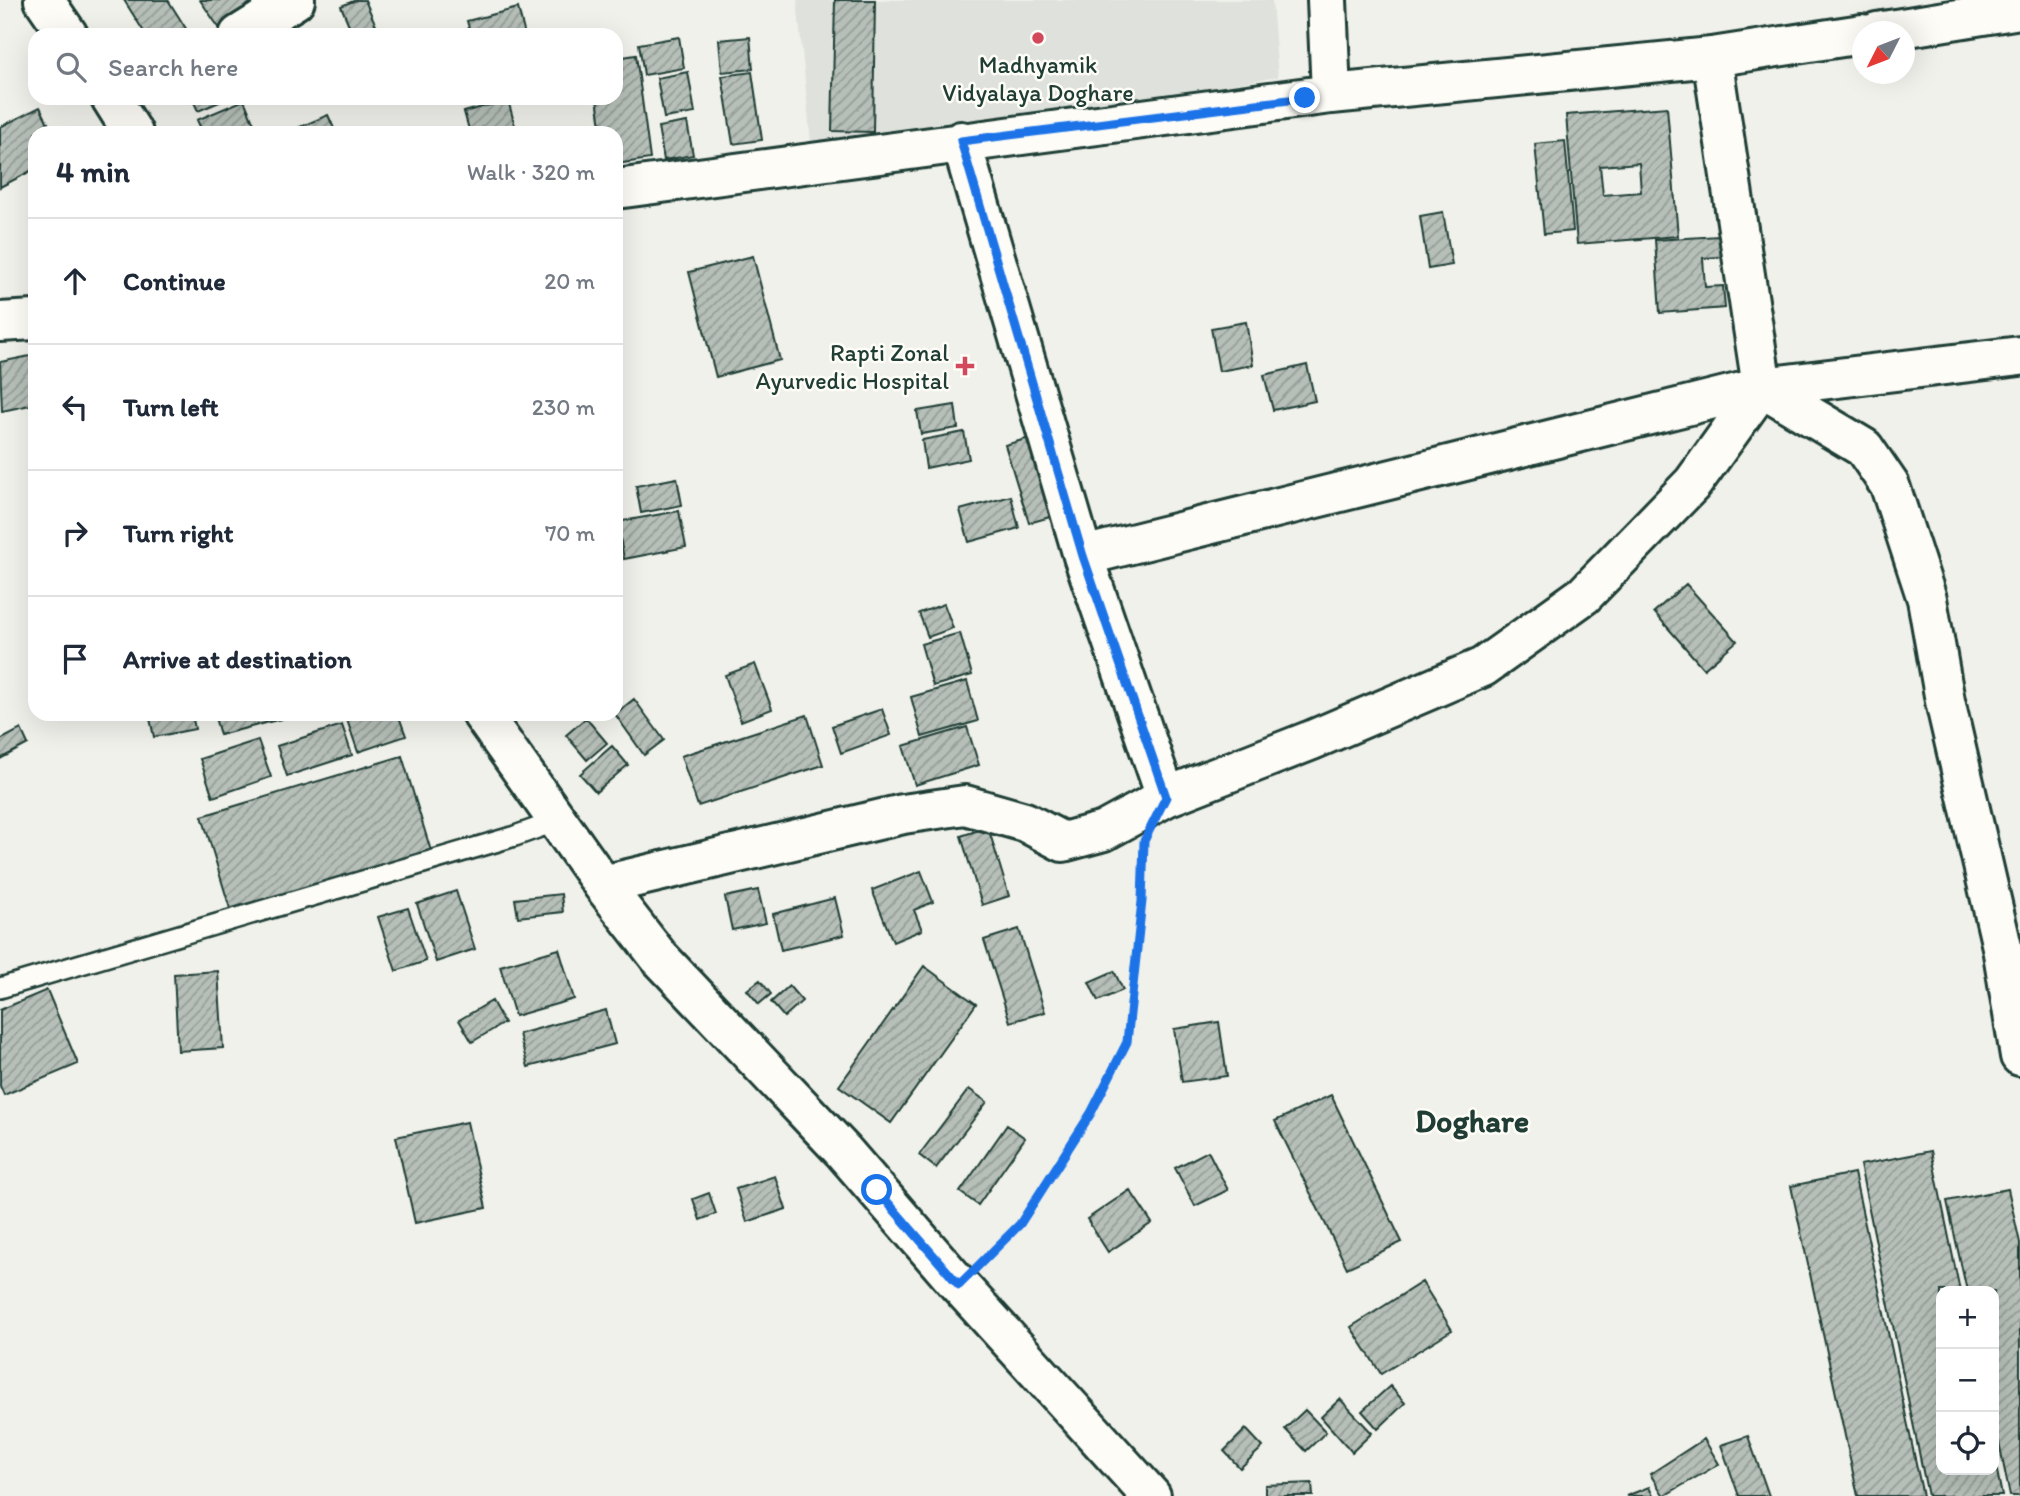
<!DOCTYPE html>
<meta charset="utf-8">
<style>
body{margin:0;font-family:Itim,sans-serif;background:#f6f6f7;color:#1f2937}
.controls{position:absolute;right:21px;bottom:21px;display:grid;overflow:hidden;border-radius:14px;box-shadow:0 7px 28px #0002}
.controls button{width:63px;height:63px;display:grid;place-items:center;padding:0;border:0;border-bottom:2px solid #e0e1e3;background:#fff;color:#1f2937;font:35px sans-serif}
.compass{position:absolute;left:1852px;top:21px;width:63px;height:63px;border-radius:50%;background:#fff;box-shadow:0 7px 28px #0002;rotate:228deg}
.stop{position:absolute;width:21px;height:21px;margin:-16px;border:5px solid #1a73e8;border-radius:50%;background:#fff}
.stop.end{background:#1a73e8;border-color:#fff;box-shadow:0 2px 7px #0008}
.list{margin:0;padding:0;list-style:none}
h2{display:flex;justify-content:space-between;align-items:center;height:91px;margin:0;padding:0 28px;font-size:30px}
h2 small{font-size:23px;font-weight:400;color:#747a83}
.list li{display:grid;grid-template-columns:46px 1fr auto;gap:21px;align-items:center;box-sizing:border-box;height:126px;padding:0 28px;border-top:2px solid #e0e1e3}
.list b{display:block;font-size:26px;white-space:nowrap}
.list em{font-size:23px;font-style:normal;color:#747a83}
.icon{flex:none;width:38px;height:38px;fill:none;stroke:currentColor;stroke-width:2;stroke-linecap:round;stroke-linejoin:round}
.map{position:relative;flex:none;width:2020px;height:1496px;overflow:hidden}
.search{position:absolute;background:#fff;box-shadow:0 7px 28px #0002;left:28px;top:28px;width:595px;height:77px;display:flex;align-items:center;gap:18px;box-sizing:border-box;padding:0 24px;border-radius:21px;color:#747a83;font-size:26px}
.panel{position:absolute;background:#fff;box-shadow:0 7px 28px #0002;left:28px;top:126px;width:595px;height:595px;border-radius:21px}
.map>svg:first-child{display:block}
.built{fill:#dfe2dc}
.building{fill:url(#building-hatch);stroke:#1f3d34;stroke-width:2;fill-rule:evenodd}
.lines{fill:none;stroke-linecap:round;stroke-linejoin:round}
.service-casing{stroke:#1f3d34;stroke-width:24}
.minor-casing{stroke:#1f3d34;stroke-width:44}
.secondary-casing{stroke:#1f3d34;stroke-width:44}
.path{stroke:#1f3d34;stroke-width:4.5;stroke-dasharray:2 5;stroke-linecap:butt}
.service{stroke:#fdfcf7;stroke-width:19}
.minor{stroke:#fdfcf7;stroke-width:38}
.secondary{stroke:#fdfcf7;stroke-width:38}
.route{stroke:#1a73e8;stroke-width:9}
.poi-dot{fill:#d1495b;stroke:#fdfcf7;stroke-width:2.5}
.labels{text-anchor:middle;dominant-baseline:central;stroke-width:5;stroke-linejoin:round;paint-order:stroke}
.poi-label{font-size:24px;fill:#1f3d34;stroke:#fdfcf7}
.district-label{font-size:32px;font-weight:bold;fill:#1f3d34;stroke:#fdfcf7}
</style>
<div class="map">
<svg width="2020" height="1496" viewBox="0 0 2020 1496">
<defs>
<pattern id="building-hatch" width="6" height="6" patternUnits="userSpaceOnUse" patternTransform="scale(1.75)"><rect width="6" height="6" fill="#b6bfb8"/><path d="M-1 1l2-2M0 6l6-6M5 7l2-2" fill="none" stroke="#939c96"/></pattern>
</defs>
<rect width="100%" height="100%" fill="#f0f1eb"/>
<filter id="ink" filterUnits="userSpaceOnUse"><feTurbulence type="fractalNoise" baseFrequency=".0143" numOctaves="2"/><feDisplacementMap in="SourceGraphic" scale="14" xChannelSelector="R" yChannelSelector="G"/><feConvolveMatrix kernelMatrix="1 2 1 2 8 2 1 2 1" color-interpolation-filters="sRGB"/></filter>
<g filter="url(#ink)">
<path class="built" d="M797,0h475l6,77 -375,59 -92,7z"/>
<path class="building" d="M124,0h44l22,35h-44z
M200,0h78l-54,35z
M356,0h9l15,35h-27l-12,-29z
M835,0h40l-2,132 -41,-1z
M518,8l7,27h-54l-4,-14z
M679,37l5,31 -40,7 -5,-31z
M750,37l3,32 -31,3 -3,-32z
M636,55l14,104 -34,5v-31h-14l-5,-35h19v-40z
M688,72l7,41 -31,5 -7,-40z
M752,72l10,68 -29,4 -11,-68z
M192,98h37l-31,13z
M244,100l14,33h-55l-6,-13z
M508,100l9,33h-47l-6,-21z
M40,107l13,26h-18v36l-35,18v-60z
M1667,107l11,129 -101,8 -11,-129zM1639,163l2,29 -38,3 -3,-29z
M328,115l8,18h-50z
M687,122l6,33 -29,5 -6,-33z
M1565,141l8,90 -29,3 -9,-90z
M1443,212l9,53 -24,4 -8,-53z
M1719,236l2,21 -18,1 2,29 18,-1 2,22 -65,5 -5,-73z
M753,256l27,104 -64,17 -27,-105z
M1246,322l7,43 -34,6 -8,-43z
M35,355v49l-33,7 -2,-49z
M1307,365l8,36 -42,9 -9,-35z
M955,405l3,23 -37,6 -4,-23z
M964,432l5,27 -43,9 -4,-28z
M1033,437l24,78 -28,8 -24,-78z
M677,478l5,27 -41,8 -5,-27z
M1011,496l8,32 -50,14 -9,-32z
M679,511l7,36 -62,12 -7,-37z
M1686,584l51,57 -33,28 -50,-57z
M944,604l9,24 -25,9 -9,-24z
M960,633l12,42 -39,11 -12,-42z
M755,664l17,45 -31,12 -16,-46z
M967,681l11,40 -56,16 -11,-40z
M634,699l30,41 -20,15 -29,-41z
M882,709l9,26 -50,18 -9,-27z
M149,714h43l3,15 -41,8z
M214,714h77l1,2 -72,19z
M345,714h53l8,22 -48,16z
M807,715l16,50 -125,41 -17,-50z
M586,718l21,25 -20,17 -21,-25z
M342,725l10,30 -65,21 -10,-30z
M967,727l12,38 -64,20 -12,-39z
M21,729l7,15 -28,15v-19z
M258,740l13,37 -58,20 -13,-38z
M612,746l16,19 -32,27 -16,-18z
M402,756l29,95 -200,61 -29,-96z
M988,827l21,69 -27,9 -21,-69z
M921,871l12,31 -19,8 8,20 -29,12 -21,-52z
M758,890l8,33 -34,7 -7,-33z
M456,891l19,58 -39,13 -19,-58z
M561,894l2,18 -45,5 -3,-18z
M835,898l9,37 -63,15 -8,-36z
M408,908l18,53 -30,10 -18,-54z
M1019,929l26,83 -35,10 -26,-82z
M559,949l15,50 -59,17 -15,-50z
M924,966l52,38 -85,119 -52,-37z
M218,971l5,77 -45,3 -4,-77z
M1114,971l9,19 -25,11 -9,-19z
M760,980l11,14 -12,10 -12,-14z
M789,986l13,15 -18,16 -13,-15z
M47,990l31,74 -74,31 -4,-9v-76z
M492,1001l12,22 -32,19 -13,-22z
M606,1010l9,34 -87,23 -9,-33z
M1219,1022l8,54 -45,6 -8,-53z
M969,1089l18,13 -51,66 -17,-13z
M1331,1095l71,147 -55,26 -72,-147z
M467,1122l19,86 -71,15 -19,-86z
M1007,1125l18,13 -47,67 -18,-13z
M1208,1151l20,39 -33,16 -20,-38z
M1931,1151l29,140h-19v179h53v-14l8,40h-74l-68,-331z
M1854,1173l69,323h-65l-67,-310z
M775,1176l11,33 -39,13 -11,-33z
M2008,1189l12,54v253h-10l-16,-77v-128h-27l-20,-90z
M1130,1190l22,33 -44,29 -21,-33z
M709,1193l7,21 -16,6 -7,-21z
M1422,1282l30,48 -71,44 -30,-47z
M1390,1386l15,17 -27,26 -16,-18z
M1340,1399l32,34 -20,19 -31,-35z
M1305,1410l21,22 -20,19 -21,-22z
M1246,1429l17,18 -23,21 -16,-17z
M1748,1436l21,60h-30l-18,-51z
M1704,1439l15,25 -55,32 -14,-22z
M1312,1483l1,13h-48v-11z
M1649,1487l4,9h-27z"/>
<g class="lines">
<defs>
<path id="service" d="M0,988l515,-152 42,-15"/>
<path id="minor" d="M1327,0l4,94
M1877,32l143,-23
M239,35l56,-35
M1712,57l50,330 102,61 26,38 37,113 18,102 57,246 18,109
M961,141l122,415 83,241
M616,189l715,-95 381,-37 150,-23
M0,322l35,-2
M1083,556l679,-169 258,-31
M603,885l300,-71 62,-9 60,17 38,20 41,-11 62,-34 146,-57 171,-73 101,-72 109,-112 69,-96"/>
<path id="secondary" d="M44,0l24,35
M111,98l22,35
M482,714l121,171 56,72 184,194 116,134 192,211"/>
</defs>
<use href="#service" class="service-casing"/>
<use href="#minor" class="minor-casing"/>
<use href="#secondary" class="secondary-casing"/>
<path class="path" d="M984,1260l36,-36 71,-111 36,-71 15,-141 2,-50"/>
<use href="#service" class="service"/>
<use href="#minor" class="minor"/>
<use href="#secondary" class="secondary"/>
</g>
</g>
<g class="lines" filter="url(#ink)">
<path class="route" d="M877,1190l82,95 61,-61 71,-111 36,-71 15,-141 2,-60 22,-44 -83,-241 -122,-415 344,-43"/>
</g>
<g class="poi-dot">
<circle cx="1038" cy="38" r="7"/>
<path d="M961.5 355.5h7v7h7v7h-7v7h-7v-7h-7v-7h7z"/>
</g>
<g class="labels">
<g class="poi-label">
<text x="1038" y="64">Madhyamik<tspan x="1038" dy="28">Vidyalaya Doghare</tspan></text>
<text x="949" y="352" text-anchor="end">Rapti Zonal<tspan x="949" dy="28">Ayurvedic Hospital</tspan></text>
</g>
<g class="district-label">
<text x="1472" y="1121">Doghare</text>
</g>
</g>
</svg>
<div class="controls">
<button>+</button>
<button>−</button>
<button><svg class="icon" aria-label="locate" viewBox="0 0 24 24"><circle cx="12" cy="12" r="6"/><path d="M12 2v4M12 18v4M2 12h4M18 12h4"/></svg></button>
</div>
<svg class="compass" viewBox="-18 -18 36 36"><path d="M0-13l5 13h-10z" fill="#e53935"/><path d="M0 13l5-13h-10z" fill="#747a83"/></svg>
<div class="stop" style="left:877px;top:1190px"></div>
<div class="stop end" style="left:1305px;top:98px"></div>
<div class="search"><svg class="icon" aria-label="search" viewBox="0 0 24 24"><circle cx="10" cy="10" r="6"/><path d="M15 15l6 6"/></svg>Search here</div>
<section class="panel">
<h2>4 min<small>Walk · 320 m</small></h2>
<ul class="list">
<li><svg class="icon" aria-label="ahead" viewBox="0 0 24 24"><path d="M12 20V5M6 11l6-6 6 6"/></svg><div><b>Continue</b></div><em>20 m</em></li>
<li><svg class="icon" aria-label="left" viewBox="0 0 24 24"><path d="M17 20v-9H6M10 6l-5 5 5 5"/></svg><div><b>Turn left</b></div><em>230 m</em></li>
<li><svg class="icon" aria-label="right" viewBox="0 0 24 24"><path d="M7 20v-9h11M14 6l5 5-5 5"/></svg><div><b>Turn right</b></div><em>70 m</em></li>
<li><svg class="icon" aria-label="arrive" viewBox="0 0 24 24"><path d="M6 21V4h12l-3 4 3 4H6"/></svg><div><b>Arrive at destination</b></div></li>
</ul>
</section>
</div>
